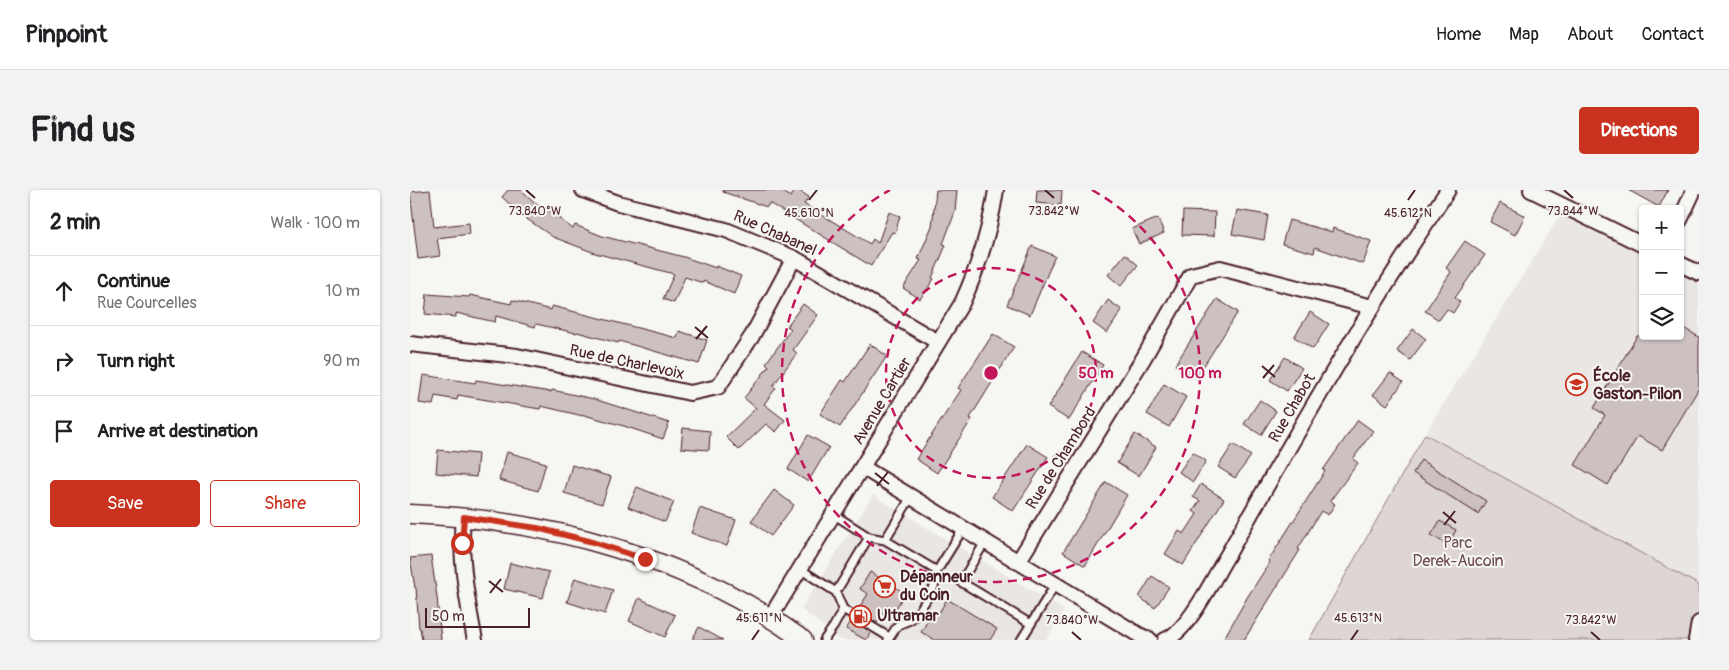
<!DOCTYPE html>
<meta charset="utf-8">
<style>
body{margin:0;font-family:Pangolin,sans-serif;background:#f2f2f2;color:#202124}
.controls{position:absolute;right:15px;top:15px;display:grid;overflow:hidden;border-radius:5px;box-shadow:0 1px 4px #0004}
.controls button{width:45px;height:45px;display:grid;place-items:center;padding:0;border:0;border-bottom:1px solid #e0e0e0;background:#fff;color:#202124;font:25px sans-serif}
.scale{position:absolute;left:15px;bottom:12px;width:105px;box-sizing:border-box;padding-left:5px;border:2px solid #4a1f2b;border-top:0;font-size:14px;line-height:18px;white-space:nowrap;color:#4a1f2b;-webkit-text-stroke:4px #f6f6f2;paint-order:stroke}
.stop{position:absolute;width:15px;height:15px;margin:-11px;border:4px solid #c8321e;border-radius:50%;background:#fff}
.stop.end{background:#c8321e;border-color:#fff;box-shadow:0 1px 5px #0008}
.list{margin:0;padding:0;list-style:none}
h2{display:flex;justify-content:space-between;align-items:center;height:65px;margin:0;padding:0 20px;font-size:21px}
h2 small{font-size:16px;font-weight:400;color:#757577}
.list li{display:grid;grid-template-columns:32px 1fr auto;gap:15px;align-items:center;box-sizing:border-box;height:70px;padding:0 20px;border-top:1px solid #e0e0e0}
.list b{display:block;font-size:19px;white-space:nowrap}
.list p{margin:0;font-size:16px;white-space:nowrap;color:#757577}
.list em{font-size:16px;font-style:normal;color:#757577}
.actions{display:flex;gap:10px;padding:15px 20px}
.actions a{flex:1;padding:11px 0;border:1px solid #c8321e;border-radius:5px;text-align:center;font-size:18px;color:#c8321e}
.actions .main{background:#c8321e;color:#fff}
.icon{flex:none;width:28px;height:28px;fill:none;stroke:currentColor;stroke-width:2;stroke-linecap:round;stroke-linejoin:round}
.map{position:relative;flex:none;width:1289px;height:450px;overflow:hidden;border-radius:5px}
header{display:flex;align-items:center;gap:30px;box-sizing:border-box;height:70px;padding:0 25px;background:#fff;border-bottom:1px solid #e0e0e0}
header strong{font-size:24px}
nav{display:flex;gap:28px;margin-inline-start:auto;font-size:18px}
.intro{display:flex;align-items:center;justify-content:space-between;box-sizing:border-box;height:120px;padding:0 30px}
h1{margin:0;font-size:35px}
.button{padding:12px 22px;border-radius:5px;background:#c8321e;color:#fff;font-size:18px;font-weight:700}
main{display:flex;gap:30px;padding:0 30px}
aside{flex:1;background:#fff;border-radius:5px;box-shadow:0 1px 4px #0004}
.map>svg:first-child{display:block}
.built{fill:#e9e6e3}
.green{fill:#ddd6d5;stroke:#947a80}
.building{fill:#ccc1c0;stroke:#4a1f2b}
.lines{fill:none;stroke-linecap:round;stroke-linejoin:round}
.service-casing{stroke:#4a1f2b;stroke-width:11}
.minor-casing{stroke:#4a1f2b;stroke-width:18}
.tertiary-casing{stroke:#4a1f2b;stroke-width:21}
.service{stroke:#f6f6f2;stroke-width:7}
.minor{stroke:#f6f6f2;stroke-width:14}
.tertiary{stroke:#f6f6f2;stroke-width:18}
.route{stroke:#c8321e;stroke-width:6}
.ticks{fill:none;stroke:#4a1f2b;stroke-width:2}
.ring{fill:none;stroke:#c2185b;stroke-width:2.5;stroke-dasharray:9 6}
.labels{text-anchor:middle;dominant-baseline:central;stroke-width:4;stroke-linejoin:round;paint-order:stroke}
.street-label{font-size:16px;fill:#4a1f2b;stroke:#f6f6f2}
.poi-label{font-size:16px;font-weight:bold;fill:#4a1f2b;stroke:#f6f6f2;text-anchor:start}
.park-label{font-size:16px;fill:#6f4d56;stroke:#f6f6f2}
.ticks-label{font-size:12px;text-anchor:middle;fill:#4a1f2b;stroke:#f6f6f2;stroke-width:4;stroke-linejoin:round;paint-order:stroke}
.centre{fill:#c2185b;stroke:#f6f6f2;stroke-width:2.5}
.ring-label{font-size:15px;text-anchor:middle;font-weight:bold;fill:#c2185b;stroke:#f6f6f2;stroke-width:4;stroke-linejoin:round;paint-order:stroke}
</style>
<header>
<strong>Pinpoint</strong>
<nav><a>Home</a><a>Map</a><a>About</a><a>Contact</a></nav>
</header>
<div class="intro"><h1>Find us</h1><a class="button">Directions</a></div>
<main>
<aside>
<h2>2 min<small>Walk · 100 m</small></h2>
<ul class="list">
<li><svg class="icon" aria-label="ahead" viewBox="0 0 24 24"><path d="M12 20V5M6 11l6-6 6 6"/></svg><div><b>Continue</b><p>Rue Courcelles</p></div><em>10 m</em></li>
<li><svg class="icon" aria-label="right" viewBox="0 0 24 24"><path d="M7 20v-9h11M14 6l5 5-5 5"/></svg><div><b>Turn right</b></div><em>90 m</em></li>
<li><svg class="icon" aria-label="arrive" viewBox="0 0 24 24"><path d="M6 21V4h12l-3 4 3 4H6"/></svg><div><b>Arrive at destination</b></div></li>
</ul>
<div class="actions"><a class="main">Save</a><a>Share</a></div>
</aside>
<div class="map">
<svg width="1289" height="450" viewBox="0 0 1289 450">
<rect width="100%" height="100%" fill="#f6f6f2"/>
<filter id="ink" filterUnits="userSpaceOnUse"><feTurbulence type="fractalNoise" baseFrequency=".02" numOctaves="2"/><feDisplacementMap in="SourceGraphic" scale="10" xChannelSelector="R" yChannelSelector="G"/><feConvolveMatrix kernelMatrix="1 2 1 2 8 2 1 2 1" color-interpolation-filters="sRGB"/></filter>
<g filter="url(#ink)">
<path class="built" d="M1155,17l78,38v91h37v-72l19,9v312l-274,-151z
M463,305l191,115 -18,30h-205l-40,-31z"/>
<path class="green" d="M1015,244l274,151v35l-9,20h-381z"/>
<path class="building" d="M20,0l4,37 35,-4 1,11 -33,4 3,18 -22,3 -8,-67z
M98,0h13l20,18 2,-2 30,23 2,-4 27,11 82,21 32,11v-2l25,10 -7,18 -30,-13 -1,2 -18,-6 -11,26 -11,-4 11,-25 -79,-21 -42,-16 -32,-22 -19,-18z
M313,0h57l11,7 4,-7h3l11,7 -5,7 66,40 3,-5 5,4 11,-31 11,4 -5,17 -3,-1 -21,34 -102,-63 -2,4 -44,-15z
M526,0h21l-2,22 -12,32 3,1 -14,33 2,1 -14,20 -17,-11 18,-28 -3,-1 14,-33z
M627,0h25l-1,15 -25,-2z
M1218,0h40l-9,17z
M1090,13l25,13 -10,19 -25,-13z
M827,20l31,5 -4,25 -32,-6z
M773,21l32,1 -1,24 -32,-1z
M748,28l6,15 -25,11 -7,-15z
M879,30l43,12 1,-4 38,13 -8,23 -48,-17 -1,6 -32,-9z
M1055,51l20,14 -30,43 5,4 -7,11 -6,-4 -8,11 -14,-9 26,-39 -5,-4z
M622,56l23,10 -25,59 -23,-10z
M715,64l13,11 -17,21 -13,-11z
M17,104l42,3 1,-2 41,9 1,-4 39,10 1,-4 125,32 2,-7 28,9 -8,24 -80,-23 -1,2 -41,-11 -1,1 -40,-9 -1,3 -39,-11 -1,6 -39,-9v4l-31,-3z
M807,109l21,13 -42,66 -21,-13z
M698,110l14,10 -15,23 -14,-10z
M393,114l15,11 -25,35 4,3 -24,33 3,2 -12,16 21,16 -9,12 -10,-8 -27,26 -13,-13 30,-29 -12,-10 25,-32 -3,-3 25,-34 -4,-3z
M900,122l19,12 -16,25 -19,-12z
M1270,136l19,11v51l-37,62 -24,-14 -30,49 -33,-20 30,-50 -11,-7 43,-72h43z
M1003,139l13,10 -16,21 -13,-9z
M583,144l21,13 -44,71 2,1 -35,54 -21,-14 45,-69 -3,-2z
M460,154l17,12 -47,71 -20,-13 22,-34 3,2z
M672,162l21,13 -34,55 -21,-13z
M875,167l17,11 -15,23 -17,-11z
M980,183l13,9 -16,23 -14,-10z
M13,185l52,8 1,-3 75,12 1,-2 42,9 75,24 -6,16 -39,-13 -40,-11 -1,1 -42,-10 -1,3 -82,-14 -1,5 -22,-4 -2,9 -14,-2z
M754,194l22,13 -17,30 -22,-13z
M850,210l16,11 -15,24 -17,-11z
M948,230l15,11 -20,28 5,4 -28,38 5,3 -7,11 -7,-4 -23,38 2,1 -56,90h-21l25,-44 22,-34 -2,-1 57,-90 -2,-1z
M273,238l27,3 -1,19 -28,-2z
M725,244l21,13 -17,29 -22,-13z
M398,245l21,12 -21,35 -20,-13z
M617,254l21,13 -35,54 -21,-14z
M823,254l18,12 -16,22 -17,-11z
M28,260l40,4 -2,23 -40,-4z
M97,262l39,11 -8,28 -39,-11z
M783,262l13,9 -13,21 -14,-10z
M1011,270l65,41 -8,13 -65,-41z
M162,275l39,12 -9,27 -38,-11z
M696,292l21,13 -42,71 -22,-14z
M791,294l23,15 -41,66 -18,-11 14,-23 5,3 13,-20 -4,-3 7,-10 -7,-4z
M227,297l37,15 -9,20 -37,-15z
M364,300l20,15 -23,31 -20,-15z
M290,318l36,12 -9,26 -36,-13z
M1030,331l16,9 -8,15 -17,-10z
M21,366l6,41 4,43h-19l-2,-12h-1l-3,-40h-1l-5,-30z
M100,373l39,9 -6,26 -39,-9z
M460,382l35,21 -10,17 -8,-4 -10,17 -20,-12 11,-17 -8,-5z
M742,386l17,11 -14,21 -16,-11z
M165,388l38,12 -8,24 -38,-12z
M229,408l36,17 -10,22 -36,-16z
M537,409l50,30 -7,11h-55l-14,-8 13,-22 5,3z
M442,430l19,12 -5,8 -20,-11z
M289,437l24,13h-31z"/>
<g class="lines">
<defs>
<path id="service" d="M423,324l36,23 16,3 52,31
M475,350l26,-43
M575,352l-24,40 70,42 -10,16
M390,379l36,23 33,-55
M426,402l7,17 46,28
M621,434l24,-39
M414,450l10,-14 9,-17
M478,450l10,-15 12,-5 8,-7 16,-26 3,-16 26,-42"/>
<path id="minor" d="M173,0l35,13 108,27 68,28 144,84
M1121,0l112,55
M1270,30l14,-30
M1270,74l19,9
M0,154l107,12 173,37 28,-6 34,-51 42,-78
M452,277l277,168 11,5
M53,327c-4,39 4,85 12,123
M608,372l125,-203 48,-84 29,-7 152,39
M360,428l192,-315c17,-37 28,-73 34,-113
M755,450c23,-8 49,-63 62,-84 47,-83 94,-167 145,-248 24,-40 50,-79 76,-118
M1286,450l3,-17"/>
<path id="tertiary" d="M0,324c138,5 280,44 393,126"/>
</defs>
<use href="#service" class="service-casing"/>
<use href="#minor" class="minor-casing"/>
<use href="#tertiary" class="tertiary-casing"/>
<use href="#service" class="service"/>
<use href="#minor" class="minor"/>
<use href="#tertiary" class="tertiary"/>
</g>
</g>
<g class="lines" filter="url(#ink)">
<path class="route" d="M52,353l2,-26 73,11 52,13 56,18"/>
</g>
<path class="ticks" d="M116,0l9,8M635,0l9,8M1154,0l9,8M399,10l8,-10M998,10l7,-10M285,137l13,11M286,149l11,-13M852,176l13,11M853,188l11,-13M465,283l14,11M467,296l11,-14M1033,322l13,11M1034,335l11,-14M79,391l14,11M80,403l11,-14M662,442l9,8M1181,442l9,8M342,450l7,-10M941,450l7,-10"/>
<g class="ring">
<circle cx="581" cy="183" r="105"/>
<path d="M682 0A209 209 0 1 1 480 0"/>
</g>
<defs>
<symbol id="school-ring" viewBox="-11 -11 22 22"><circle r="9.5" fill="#f6f6f2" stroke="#c8321e" stroke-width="1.5"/><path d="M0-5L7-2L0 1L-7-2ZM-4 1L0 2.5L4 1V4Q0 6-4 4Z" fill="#c8321e"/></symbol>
<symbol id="supermarket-ring" viewBox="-11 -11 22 22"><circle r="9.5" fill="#f6f6f2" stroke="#c8321e" stroke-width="1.5"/><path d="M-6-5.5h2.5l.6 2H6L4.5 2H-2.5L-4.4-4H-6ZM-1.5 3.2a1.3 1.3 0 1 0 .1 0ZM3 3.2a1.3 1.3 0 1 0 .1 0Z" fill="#c8321e"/></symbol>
<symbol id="fuel-ring" viewBox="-11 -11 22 22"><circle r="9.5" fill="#f6f6f2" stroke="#c8321e" stroke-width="1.5"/><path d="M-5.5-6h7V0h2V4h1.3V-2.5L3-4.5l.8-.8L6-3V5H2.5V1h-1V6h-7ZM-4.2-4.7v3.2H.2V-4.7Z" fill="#c8321e"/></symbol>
</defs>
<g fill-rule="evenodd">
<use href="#school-ring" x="1154" y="182" width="25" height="25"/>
<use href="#supermarket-ring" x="462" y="384" width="25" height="25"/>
<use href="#fuel-ring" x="438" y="414" width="25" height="25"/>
</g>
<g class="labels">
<g class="street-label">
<text transform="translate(365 43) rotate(24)">Rue Chabanel</text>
<text transform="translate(217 172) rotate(12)">Rue de Charlevoix</text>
<text transform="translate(472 211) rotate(-59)">Avenue Cartier</text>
<text transform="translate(882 218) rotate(-60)">Rue Chabot</text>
<text transform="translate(651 268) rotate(-58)">Rue de Chambord</text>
</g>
<g class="poi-label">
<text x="1183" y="186">École<tspan x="1183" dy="18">Gaston-Pilon</tspan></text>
<text x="490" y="387">Dépanneur<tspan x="490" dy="18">du Coin</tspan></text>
<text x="467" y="426">Ultramar</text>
</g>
<g class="park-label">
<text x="1048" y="353">Parc<tspan x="1048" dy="18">Derek-Aucoin</tspan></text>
</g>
</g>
<g class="ticks-label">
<text x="1163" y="25">73.844°W</text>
<text x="125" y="25">73.840°W</text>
<text x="644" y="25">73.842°W</text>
<text x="399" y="27">45.610°N</text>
<text x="998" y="27">45.612°N</text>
<text x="349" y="432">45.611°N</text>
<text x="948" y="432">45.613°N</text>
<text x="662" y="434">73.840°W</text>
<text x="1181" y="434">73.842°W</text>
</g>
<circle cx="581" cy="183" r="8" class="centre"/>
<g class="ring-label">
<text x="686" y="188">50 m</text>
<text x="790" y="188">100 m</text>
</g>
</svg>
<div class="controls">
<button>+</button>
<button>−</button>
<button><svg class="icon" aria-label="layers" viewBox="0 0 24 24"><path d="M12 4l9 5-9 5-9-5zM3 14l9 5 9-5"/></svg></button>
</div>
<div class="scale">50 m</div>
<div class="stop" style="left:52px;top:353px"></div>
<div class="stop end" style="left:235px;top:369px"></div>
</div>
</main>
